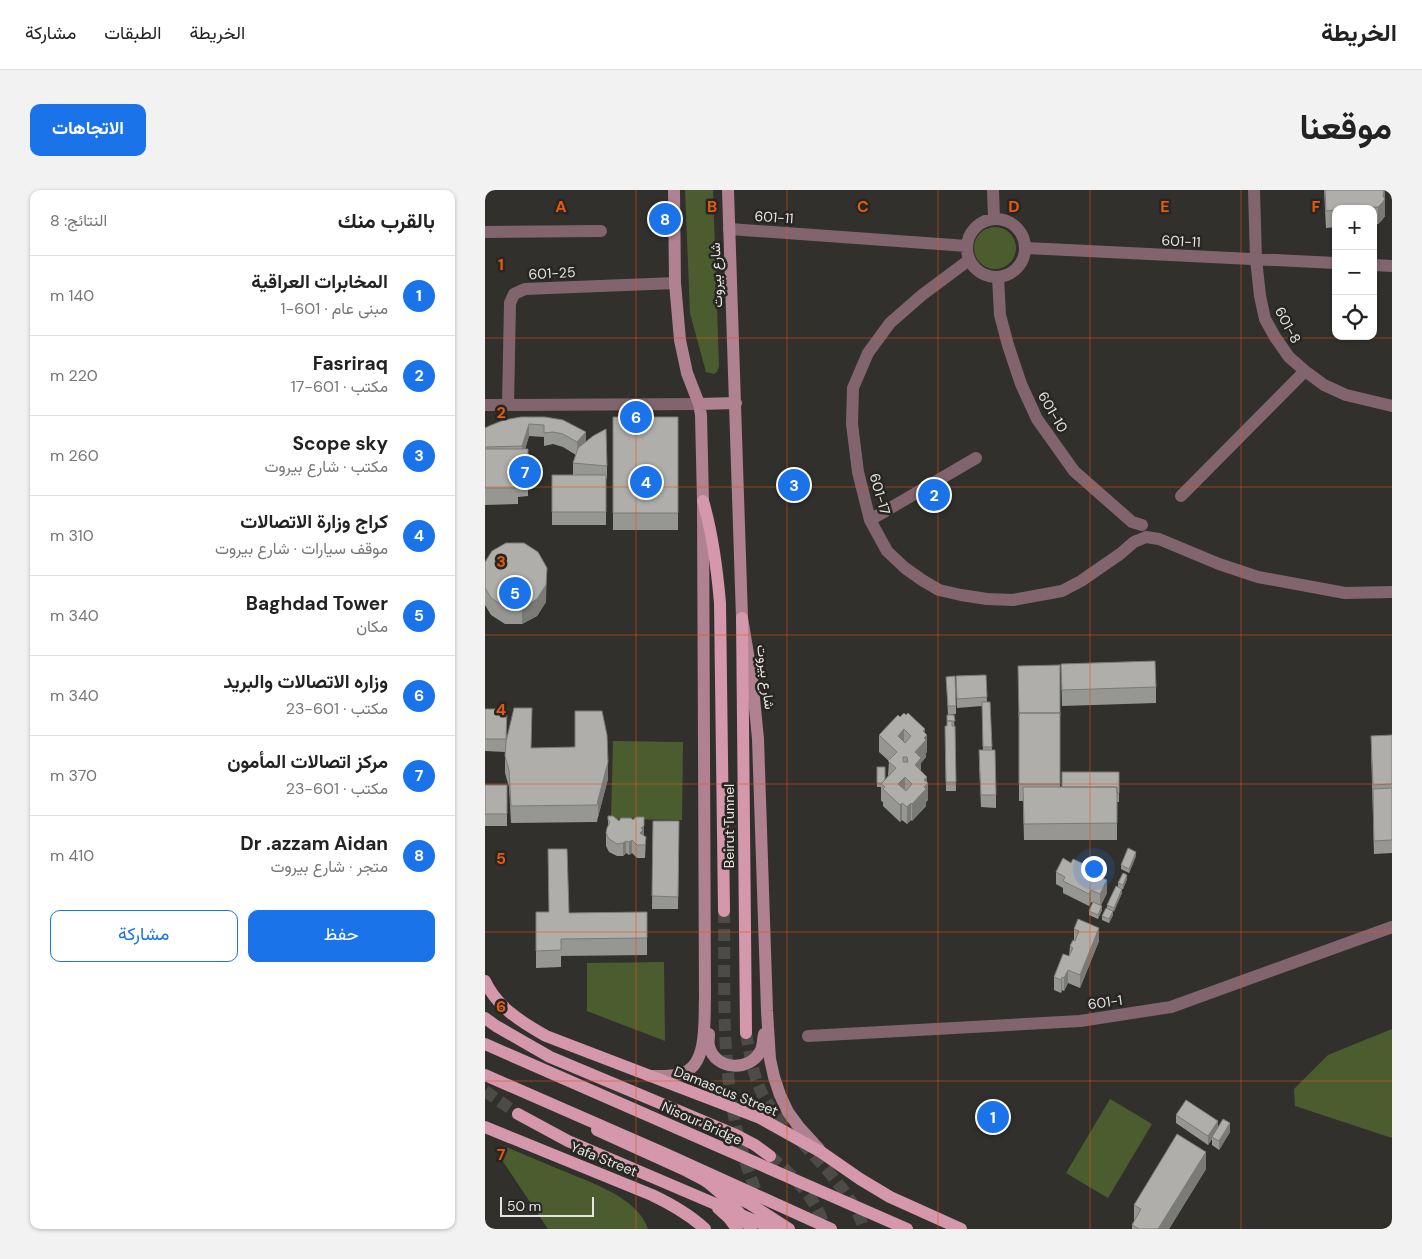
<!DOCTYPE html>
<html lang="ar">
<meta charset="utf-8">
<style>
body{margin:0;font-family:"DM Sans",Vazirmatn,sans-serif;background:#f2f2f2;color:#222;direction:rtl}
.controls{position:absolute;right:15px;top:15px;display:grid;overflow:hidden;border-radius:10px;box-shadow:0 1px 4px #0004}
.controls button{width:45px;height:45px;display:grid;place-items:center;padding:0;border:0;border-bottom:1px solid #e0e0e0;background:#fff;color:#222;font:25px sans-serif}
.scale{position:absolute;left:15px;bottom:12px;width:94px;box-sizing:border-box;padding-left:5px;border:2px solid #e4e4e2;border-top:0;font-size:14px;line-height:18px;white-space:nowrap;color:#e4e4e2;-webkit-text-stroke:4px #272623;paint-order:stroke}
.you{position:absolute;left:608px;top:678px;width:18px;height:18px;margin:-12px;border:4px solid #fff;border-radius:50%;background:#1a73e8;box-shadow:0 0 0 8px #1a73e833}
.badge{display:grid;place-items:center;width:32px;height:32px;border-radius:50%;background:#1a73e8;color:#fff;font-size:16px;font-weight:700}
.pin{position:absolute;translate:-50% -50%;border:2px solid #fff;box-shadow:0 1px 5px #0006}
.list{margin:0;padding:0;list-style:none}
h2{display:flex;justify-content:space-between;align-items:center;height:65px;margin:0;padding:0 20px;font-size:21px}
h2 small{font-size:16px;font-weight:400;color:#767676}
.list li{display:grid;grid-template-columns:32px 1fr auto;gap:15px;align-items:center;box-sizing:border-box;height:80px;padding:0 20px;border-top:1px solid #e0e0e0}
.list b{display:block;font-size:19px;white-space:nowrap}
.list p{margin:0;font-size:16px;white-space:nowrap;color:#767676}
.list em{font-size:16px;font-style:normal;color:#767676}
.actions{display:flex;gap:10px;padding:15px 20px}
.actions a{flex:1;padding:11px 0;border:1px solid #1a73e8;border-radius:10px;text-align:center;font-size:18px;color:#1a73e8}
.actions .main{background:#1a73e8;color:#fff}
.icon{flex:none;width:28px;height:28px;fill:none;stroke:currentColor;stroke-width:2;stroke-linecap:round;stroke-linejoin:round}
.map{position:relative;flex:none;width:907px;height:1039px;overflow:hidden;direction:ltr;border-radius:10px}
header{display:flex;align-items:center;gap:30px;box-sizing:border-box;height:70px;padding:0 25px;background:#fff;border-bottom:1px solid #e0e0e0}
header strong{font-size:24px}
nav{display:flex;gap:28px;margin-inline-start:auto;font-size:18px}
.intro{display:flex;align-items:center;justify-content:space-between;box-sizing:border-box;height:120px;padding:0 30px}
h1{margin:0;font-size:35px}
.button{padding:12px 22px;border-radius:10px;background:#1a73e8;color:#fff;font-size:18px;font-weight:700}
main{display:flex;gap:30px;padding:0 30px}
aside{flex:1;background:#fff;border-radius:10px;box-shadow:0 1px 4px #0004}
.map>svg:first-child{display:block}
.green{fill:#4b5d2e}
.lines{fill:none;stroke-linecap:round;stroke-linejoin:round}
.primary-tunnel{stroke:#4c4b48;stroke-width:12;stroke-dasharray:12 6;stroke-linecap:butt}
.street{stroke:#82646f;stroke-width:12}
.secondary{stroke:#b08191;stroke-width:12}
.primary{stroke:#d497ac;stroke-width:12}
.primary-bridge{stroke:#d497ac;stroke-width:12}
.wall{fill:#969692}
.shaded-wall{fill:#7a7a77}
.building{fill:#afaeaa;stroke:#7a7a77;fill-rule:evenodd}
.grid{fill:none;stroke:#e8590c;stroke-width:1;stroke-opacity:0.55}
.labels{text-anchor:middle;dominant-baseline:central;stroke-width:5;stroke-linejoin:round;paint-order:stroke}
.street-label{font-size:14px;fill:#e4e4e2;stroke:#272623}
.grid-label{font-size:16px;text-anchor:middle;font-weight:bold;fill:#e8590c;stroke:#272623;stroke-width:5;stroke-linejoin:round;paint-order:stroke}
</style>
<header>
<strong>الخريطة</strong>
<nav><a>الخريطة</a><a>الطبقات</a><a>مشاركة</a></nav>
</header>
<div class="intro"><h1>موقعنا</h1><a class="button">الاتجاهات</a></div>
<main>
<div class="map">
<svg width="907" height="1039" viewBox="0 0 907 1039">
<rect width="100%" height="100%" fill="#31302d"/>
<path class="green" d="M200,0h28l6,176 -2,6 -3,2 -8,-2 -16,-59z
M489 58a21 21 0 1 1 42 0a21 21 0 1 1-42 0Z
M128,551l70,1 -1,78 -71,-1z
M179,772l1,79 -78,-30v-48z
M907,839v109l-97,-32 -1,-17 34,-34z
M625,909l42,25 -44,74 -42,-25z
M19,956c19,8 38,16 57,24 28,12 77,27 87,59h-100l-50,-75z"/>
<g class="lines">
<path class="primary-tunnel" d="M239,721c1,70 -3,142 11,210 5,28 15,55 25,81
M261,843c4,22 7,45 19,66 8,14 20,26 32,38 22,24 58,60 67,92
M0,901l33,23
M285,966c23,20 47,42 55,73"/>
<path class="street" d="M508,0l1,28
M769,0l2,69 4,37 5,23 10,18 14,20 16,14 19,14 22,10 46,11
M482 58a29 29 0 1 1 58 0a29 29 0 1 1-58 0Z
M244,39l238,17
M0,42l116,-1
M541,58l310,15
M484,70l-47,35 -32,28 -22,30 -15,35 -1,36 6,48 12,48 17,31 18,17 17,12 17,10 22,5 26,4 26,1 49,-9 19,-10 39,-27 14,-12 12,-5 13,2 60,25 39,13 87,16 47,-1
M888,75l19,1
M513,87l2,38 8,30 13,39 16,35 37,52 58,51 10,3
M0,215l214,-1
M23,215l2,-102 4,-9 11,-5 150,-6
M696,306l124,-125
M385,330l106,-62
M323,846l272,-15 91,-14 221,-80"/>
<path class="secondary" d="M243,0l14,428 10,60 6,61 9,272 3,48 4,18 6,18 8,17 11,15 20,22
M214,214l37,-1
M224,844c0,4 -1,9 0,12 6,25 42,26 52,4 2,-5 2,-11 3,-16
M165,886c11,0 25,1 35,-4 23,-10 19,-53 20,-75l-2,-496 -2,-86 -2,-11 -12,-31 -7,-33 -5,-57 -1,-93"/>
<path class="primary" d="M218,311c10,34 14,67 17,102l4,308
M257,428l4,415
M0,791c12,26 36,41 61,55l214,82 61,34 39,27 30,18 71,32
M0,828l11,8 54,31 186,78 19,10 15,11
M33,924l50,27 206,88
M0,937l167,68c19,9 37,19 53,34
M112,940l86,39 67,35 39,25
M233,1018l11,10 8,11"/>
<path class="primary-bridge" d="M0,854l422,185
M0,885l183,80 163,74
M210,983c22,15 41,33 56,56"/>
</g>
<path class="wall" d="M839,0h61v26l-3,4 -4,4h-5v-15h-37v18l-10,1z
M60,227l41,25 21,24v13l-1,-1v47h-54v-50h21v-12l3,-8 -13,-8 -10,-3 -9,2v-9l-15,-1 -4,13h3v47l-10,1v7l-33,1v-77z
M128,227h65v113h-65z
M0,372l61,40 -9,14 -15,8h-17l-14,-9 -6,-10z
M576,474l95,23v16l-94,3z
M575,475v122l59,-15v30h-2v38h-93l-1,-39h-4v-73z
M501,485l1,27h3l2,48 4,45v13l-15,-1 -2,-44 4,-13 -1,-44 -25,2 -1,-32z
M461,487l10,29v8l-8,1z
M0,519l22,27 24,12 77,31 -10,38 -1,5 -86,1 -2,-36 -4,-14v-21l-20,-1z
M413,525l27,18 2,19 -1,1v4l-5,6v8l6,11 1,18 -2,2v4l-14,15 -1,-1 -4,4 -5,-4 -2,2 -17,-16v-4l-2,-1v-14h-4v-20l8,13 3,-4 1,-15 -10,-9v-17z
M469,525l2,76h-10l-1,-65h2z
M907,545v118l-18,1 -3,-106z
M0,595h22v41h-22z
M123,626l11,5 27,16 -1,21h-8l-5,-5 -3,2 -3,-2 -3,3h-6l-8,-4 -3,-6v-13l2,-7z
M168,631h26l-1,88h-26z
M651,666l-7,17 -8,-4v-4z
M571,682l43,4 8,17 -6,12 1,5 -4,9 -9,-4v-4l4,-8 -2,-1 -2,4 -26,-13v-5l-7,-4z
M642,689l-4,10h-1v4l-9,19v3l-4,8 -7,-3v-4l5,-8v-3l11,-18v-4z
M51,722l33,1 78,-1v43l-86,1v11l-25,1z
M589,739l25,12 -19,47 -12,-5 -4,8 -2,-1 -1,3 -7,-3v-13l15,-21 1,-10 4,-5z
M691,925l42,12 12,5 -11,18 -7,-5v-6l-4,6 -32,-22z
M721,979l-37,60h-37v-4l2,-4v-16z"/>
<path class="shaded-wall" d="M899,0h1v26l-3,4 -4,4v-17z
M44,234v12l-7,23v-13z
M101,242v12l-9,11v-13z
M62,378l-1,34 -9,14 -15,8v-16z
M419,539v17l-6,-10z
M440,539v9l2,-3v17l-1,1v4l-5,6v12l-6,7v-30l8,-21z
M123,572v17l-10,38v-17z
M420,587v17l-7,-10z
M442,587v7l1,-1v17l-2,2v4l-14,15v-17l12,-24z
M417,613v17l-2,2v-17z
M426,613v17l-4,4v-17z
M159,627v21l-4,7 1,-17z
M147,650v13l-3,2v-13z
M141,651v12l-3,3v-13z
M651,662v4l-7,17v-4z
M642,685v4l-4,10v-4z
M622,690v13l-7,14v-13z
M637,699v4l-8,19v-4z
M606,700v12l-2,4v-12z
M617,716v4l-4,9v-4z
M628,721v4l-4,8v-4z
M614,738v13l-19,47v-13z
M583,780v13l-4,8v-13z
M577,787v13l-1,3v-13z
M733,931v8l-6,8v2l-4,6v-9z
M745,933v9l-11,18v-9z
M721,962v17l-37,60h-11z"/>
<path class="building" d="M840,0h59l-1,6 2,3 -3,4 -4,4 -27,2h-15v1l-10,1z
M36,227h24l18,3 23,12 -9,10 -14,-8 -10,-2 -9,1v-8l-15,-1 -7,22 -37,1v-19l4,-2 15,-6z
M128,227h65v96h-65z
M121,239l1,37 -34,-3 5,-15 15,-12z
M0,259h43v30l-10,1v8h-33z
M67,285h54v37h-54z
M21,353h18l14,9 9,16 -1,17 -9,14 -15,9 -17,-1 -14,-9 -6,-10v-26l7,-11z
M670,471l1,26 -94,3 -1,-26z
M575,475v50v-2h-41v3l-1,-50z
M501,485l1,22 -30,2 -1,-23z
M470,486l1,30h-8l-2,-29z
M497,512h8l2,45h-9z
M29,518h18l-1,40 44,-1v-36h27l5,24 1,27 -10,38 -1,5 -86,1 -2,-36 -4,-14 1,-14z
M0,519h22l-1,30h-21z
M419,523l2,2 2,-2 17,16 -2,2 4,4 -3,3 2,2 -11,12 6,6 -6,7 12,12 -3,3 4,3 -4,4 2,2 -14,15 -1,-1 -4,4 -5,-4 -2,2 -17,-16 2,-2 -4,-3 15,-16 -8,-7 9,-9 -18,-17 19,-20 2,2zM419,539l7,7 -6,7 -7,-7zM418,567h4l1,5h-5zM420,587l7,7 -6,7 -8,-7z
M534,523h41v71h-41z
M462,525h7l1,6h-8z
M462,531h5v5h3l1,56h-10l-1,-56h2z
M907,545v49l-19,1 -2,-49z
M494,560h16l1,45h-15z
M392,577h8v13l-3,3h-5z
M577,582h57v21h-2v-6h-55z
M0,595h22v29h-22z
M538,597h94v36l-93,1z
M907,598v52l-18,1 -1,-52z
M123,626h5l6,5 2,-3h10l2,2 3,-3h8v9l-3,2 2,2 -3,3 6,4 -1,8h-8l-5,-5 -3,2 -3,-1 -3,2 -6,1 -8,-5 -3,-6 1,-5 3,-6 -2,-2z
M168,631h26l-1,76 -26,-1z
M643,658l8,4 -7,17 -8,-4z
M63,659h19l2,64 78,-1v26l-86,1v11l-25,1v-39h13z
M578,668l8,5 2,-4 26,12 -3,4 11,5 -7,14 -9,-4 -2,4 -26,-13 2,-4 -9,-5z
M638,683l4,2 -4,10 -5,-2z
M631,696l6,3 -8,19 -7,-3z
M608,712l9,4 -4,9 -9,-4z
M621,718l7,3 -4,8 -7,-3z
M593,729l21,9 -19,47 -12,-5 -4,8 -2,-1 -1,3 -7,-3 9,-23 6,2 4,-8 -3,-2 3,-6 2,1 4,-10 -5,-2z
M701,910l32,21 -10,15 -32,-21z
M738,929l7,4 -11,18 -7,-4z
M692,944l29,18 -48,77h-19l-7,-4 9,-16 -7,-4z"/>
<path class="grid" d="M151,0v1039M302,0v1039M453,0v1039M605,0v1039M756,0v1039M0,148h907M0,297h907M0,445h907M0,594h907M0,742h907M0,891h907"/>
<g class="labels">
<g class="street-label">
<text transform="translate(289 27) rotate(4)">601-11</text>
<text transform="translate(696 51) rotate(3)">601-11</text>
<text transform="translate(67 83) rotate(-3)">601-25</text>
<text transform="translate(231 85) rotate(-92)">شارع بيروت</text>
<text transform="translate(803 135) rotate(62)">601-8</text>
<text transform="translate(568 222) rotate(60)">601-10</text>
<text transform="translate(395 304) rotate(74)">601-17</text>
<text transform="translate(281 487) rotate(83)">شارع بيروت</text>
<text transform="translate(244 636) rotate(-90)">Beirut Tunnel</text>
<text transform="translate(620 812) rotate(-8)">601-1</text>
<text transform="translate(241 901) rotate(22)">Damascus Street</text>
<text transform="translate(217 933) rotate(24)">Nisour Bridge</text>
<text transform="translate(119 969) rotate(22)">Yafa Street</text>
</g>
</g>
<g class="grid-label">
<text x="76" y="22">A</text>
<text x="227" y="22">B</text>
<text x="378" y="22">C</text>
<text x="529" y="22">D</text>
<text x="680" y="22">E</text>
<text x="831" y="22">F</text>
<text x="16" y="80">1</text>
<text x="16" y="228">2</text>
<text x="16" y="377">3</text>
<text x="16" y="525">4</text>
<text x="16" y="674">5</text>
<text x="16" y="822">6</text>
<text x="16" y="970">7</text>
</g>
</svg>
<div class="controls">
<button>+</button>
<button>−</button>
<button><svg class="icon" aria-label="locate" viewBox="0 0 24 24"><circle cx="12" cy="12" r="6"/><path d="M12 2v4M12 18v4M2 12h4M18 12h4"/></svg></button>
</div>
<div class="scale">50 m</div>
<div class="you"></div>
<div class="pin badge" style="left:508px;top:927px">1</div>
<div class="pin badge" style="left:449px;top:305px">2</div>
<div class="pin badge" style="left:309px;top:295px">3</div>
<div class="pin badge" style="left:161px;top:292px">4</div>
<div class="pin badge" style="left:30px;top:403px">5</div>
<div class="pin badge" style="left:151px;top:227px">6</div>
<div class="pin badge" style="left:40px;top:282px">7</div>
<div class="pin badge" style="left:180px;top:29px">8</div>
</div>
<aside>
<h2>بالقرب منك<small>النتائج: 8</small></h2>
<ul class="list">
<li><span class="badge">1</span><div><b>المخابرات العراقية</b><p>مبنى عام · 601-1</p></div><em>140 m</em></li>
<li><span class="badge">2</span><div><b>Fasriraq</b><p>مكتب · 601-17</p></div><em>220 m</em></li>
<li><span class="badge">3</span><div><b>Scope sky</b><p>مكتب · شارع بيروت</p></div><em>260 m</em></li>
<li><span class="badge">4</span><div><b>كراج وزارة الاتصالات</b><p>موقف سيارات · شارع بيروت</p></div><em>310 m</em></li>
<li><span class="badge">5</span><div><b>Baghdad Tower</b><p>مكان</p></div><em>340 m</em></li>
<li><span class="badge">6</span><div><b>وزاره الاتصالات والبريد</b><p>مكتب · 601-23</p></div><em>340 m</em></li>
<li><span class="badge">7</span><div><b>مركز اتصالات المأمون</b><p>مكتب · 601-23</p></div><em>370 m</em></li>
<li><span class="badge">8</span><div><b>Dr .azzam Aidan</b><p>متجر · شارع بيروت</p></div><em>410 m</em></li>
</ul>
<div class="actions"><a class="main">حفظ</a><a>مشاركة</a></div>
</aside>
</main>
